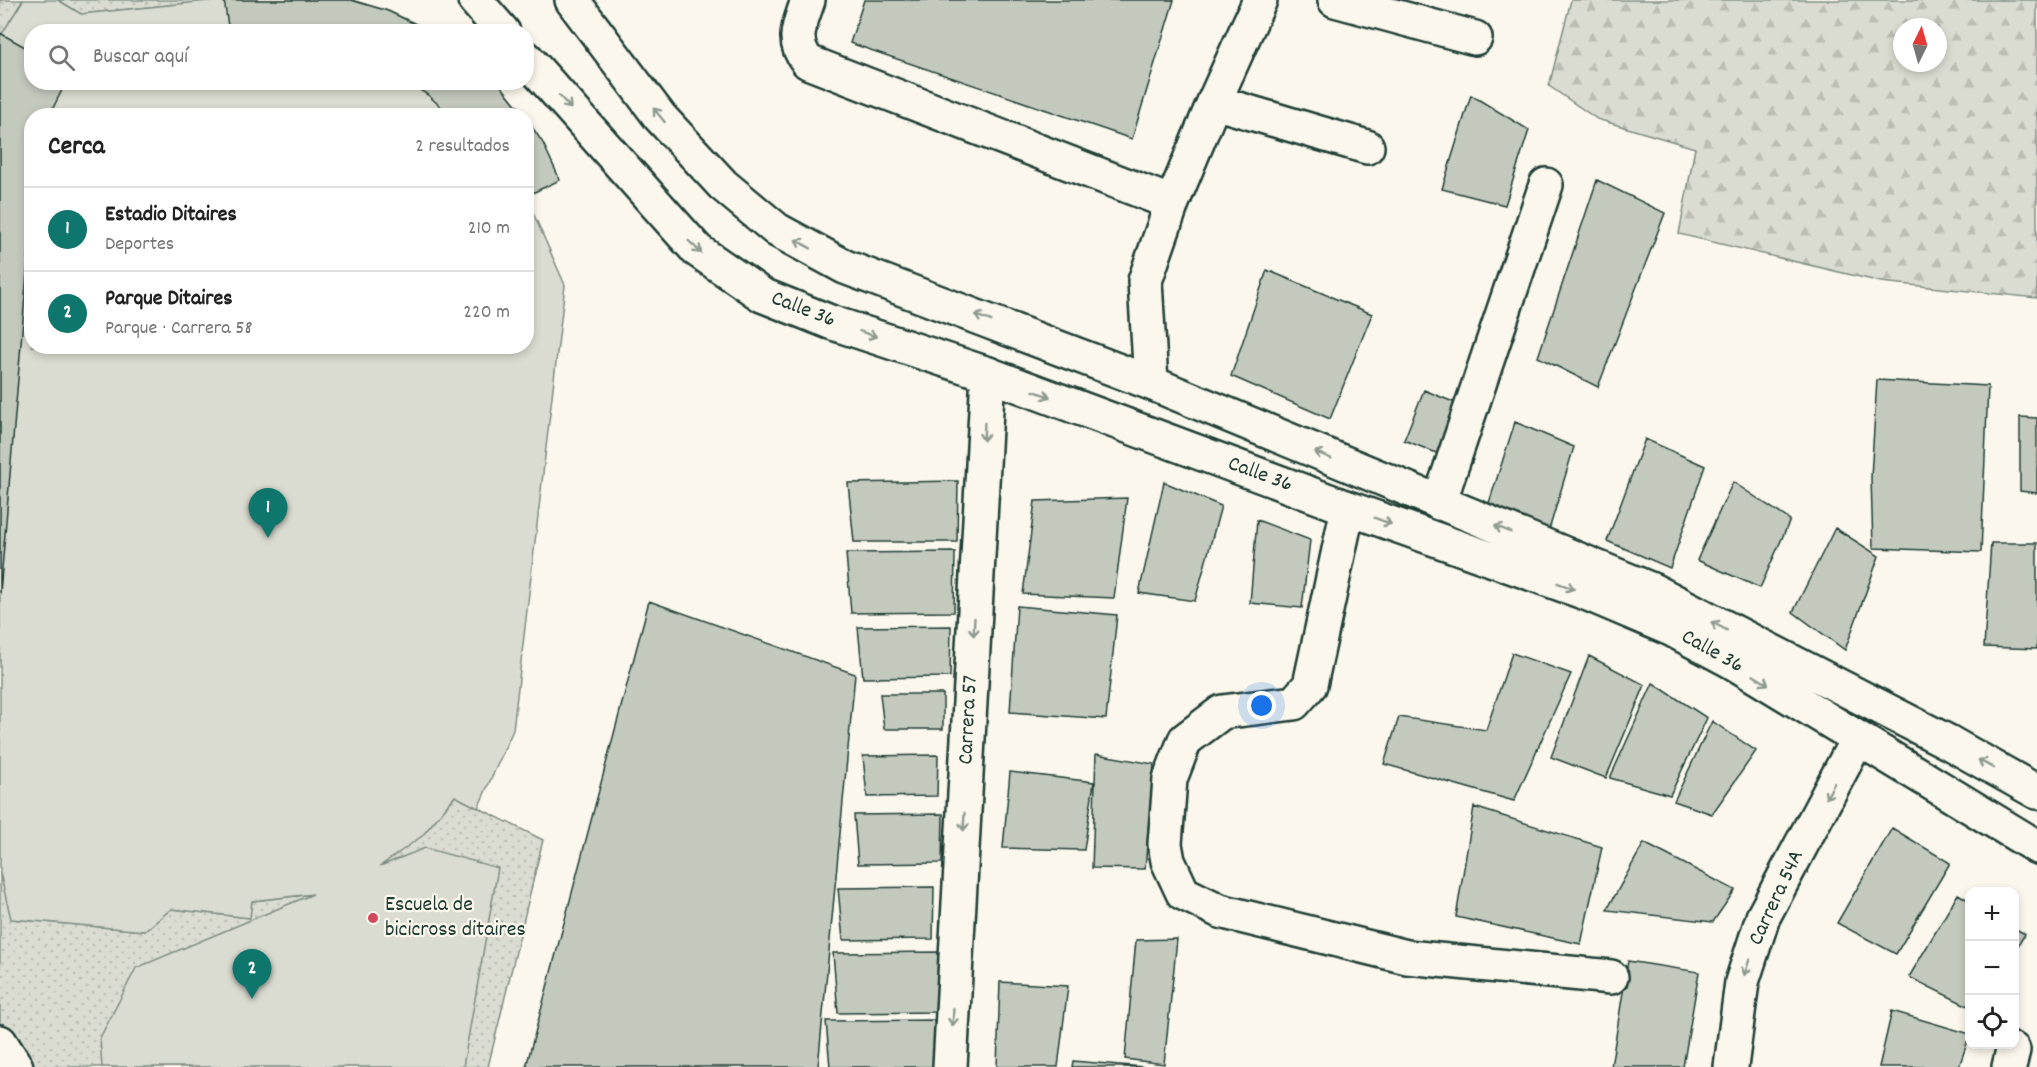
<!DOCTYPE html>
<html lang="es">
<meta charset="utf-8">
<style>
body{margin:0;font-family:Dekko,sans-serif;background:#f2f2f2;color:#222}
.controls{position:absolute;right:18px;bottom:18px;display:grid;overflow:hidden;border-radius:12px;box-shadow:0 3px 9px #0003}
.controls button{width:54px;height:54px;display:grid;place-items:center;padding:0;border:0;border-bottom:2px solid #e0e0e0;background:#fff;color:#222;font:30px sans-serif}
.compass{position:absolute;left:1893px;top:18px;width:54px;height:54px;border-radius:50%;background:#fff;box-shadow:0 3px 9px #0003;rotate:5deg}
.you{position:absolute;left:1262px;top:706px;width:21px;height:21px;margin:-15px;border:4px solid #fff;border-radius:50%;background:#1a73e8;box-shadow:0 0 0 9px #1a73e833}
.badge{display:grid;place-items:center;width:39px;height:39px;border-radius:50%;background:#0f766e;color:#fff;font-size:20px;font-weight:700}
.pin{position:absolute;translate:-50% -50px;filter:drop-shadow(0 2px 3px #0008)}
.pin::after{content:'';position:absolute;top:32px;width:21px;height:18px;background:inherit;clip-path:polygon(0 0,100% 0,50% 100%)}
.list{margin:0;padding:0;list-style:none}
h2{display:flex;justify-content:space-between;align-items:center;height:78px;margin:0;padding:0 24px;font-size:26px}
h2 small{font-size:20px;font-weight:400;color:#767676}
.list li{display:grid;grid-template-columns:39px 1fr auto;gap:18px;align-items:center;box-sizing:border-box;height:84px;padding:0 24px;border-top:2px solid #e0e0e0}
.list b{display:block;font-size:22px;white-space:nowrap}
.list p{margin:0;font-size:20px;white-space:nowrap;color:#767676}
.list em{font-size:20px;font-style:normal;color:#767676}
.icon{flex:none;width:33px;height:33px;fill:none;stroke:currentColor;stroke-width:2;stroke-linecap:round;stroke-linejoin:round}
.map{position:relative;flex:none;width:2037px;height:1067px;overflow:hidden}
.search{position:absolute;background:#fff;box-shadow:0 3px 9px #0003;left:24px;top:24px;width:510px;height:66px;display:flex;align-items:center;gap:15px;box-sizing:border-box;padding:0 21px;border-radius:24px;color:#767676;font-size:22px}
.panel{position:absolute;background:#fff;box-shadow:0 3px 9px #0003;left:24px;top:108px;width:510px;height:246px;border-radius:24px}
.map>svg:first-child{display:block}
.green{fill:url(#green-dots);stroke:#7d8c82;stroke-width:1.5}
.forest{fill:url(#forest-firs);stroke:#7d8c82;stroke-width:1.5;fill-rule:evenodd}
.pitch{fill:#dbdcd1;stroke:#7d8c82;stroke-width:1.5}
.building{fill:#c4c9be;stroke:#1f3d34;stroke-width:1.5}
.lines{fill:none;stroke-linecap:round;stroke-linejoin:round}
.minor-casing{stroke:#1f3d34;stroke-width:38}
.major-casing{stroke:#1f3d34;stroke-width:38}
.minor{stroke:#fbf7ec;stroke-width:33}
.major{stroke:#fbf7ec;stroke-width:33}
.oneway{stroke:#8d9a90}
.poi-dot{fill:#d1495b;stroke:#fbf7ec;stroke-width:2}
.labels{text-anchor:middle;dominant-baseline:central;stroke-width:4.5;stroke-linejoin:round;paint-order:stroke}
.street-label{font-size:22px;fill:#1f3d34;stroke:#fbf7ec}
.poi-label{font-size:22px;fill:#1f3d34;stroke:#fbf7ec;text-anchor:start}
</style>
<div class="map">
<svg width="2037" height="1067" viewBox="0 0 2037 1067">
<defs>
<pattern id="green-dots" width="8" height="8" patternUnits="userSpaceOnUse" patternTransform="scale(1.5)"><rect width="8" height="8" fill="#dbdcd1"/><path d="M2 2h.1M6 6h.1" fill="none" stroke="#bcbeb4" stroke-width="1.8" stroke-linecap="round"/></pattern>
<pattern id="forest-firs" width="22" height="20" patternUnits="userSpaceOnUse" patternTransform="scale(1.5)"><rect width="22" height="20" fill="#dbdcd1"/><path d="M5 1l3.5 6h-7zM16 11l3.5 6h-7z" fill="#bcbeb4"/></pattern>
</defs>
<rect width="100%" height="100%" fill="#fbf7ec"/>
<filter id="ink" filterUnits="userSpaceOnUse"><feTurbulence type="fractalNoise" baseFrequency=".0167" numOctaves="2"/><feDisplacementMap in="SourceGraphic" scale="12" xChannelSelector="R" yChannelSelector="G"/><feConvolveMatrix kernelMatrix="1 2 1 2 8 2 1 2 1" color-interpolation-filters="sRGB"/></filter>
<g filter="url(#ink)">
<path class="green" d="M0,0h23l-21,35 -2,-2z
M58,0h160l-137,14z
M455,796l88,44 -55,227h-488v-194l12,46 133,12 26,-22 78,9 3,-17 62,-7 108,-58z"/>
<path class="forest" d="M1571,0h466v298l-156,-16 -202,-48 16,-86 -98,-29 -48,-33zM1902,27h36v36h-36z"/>
<path class="pitch" d="M23,0h35l23,14 137,-14h133l37,11 44,20 -400,1v50l466,1 27,32 -493,1v230h494l1,-147 38,86 -52,445 -35,78 -23,-12 -33,40 -42,30 45,-18 73,20 -35,199h-361l-2,-29 36,-70 177,-74 -61,7 -2,17 -79,-9 -26,22 -134,-12 -11,-46v-840l2,1z"/>
<path class="building" d="M224,0h127l37,11 44,21h-203z
M864,0h310l-42,139 -282,-96z
M0,33l32,18v31h34l-17,34h-17v97l-32,380z
M407,82h91l27,34h-74l-23,-21z
M1471,95l58,35 -24,75 -63,-16z
M526,118l17,25 17,37 -34,16z
M1597,180l68,33 -67,174 -60,-30z
M1267,270l105,44 -42,105 -99,-43z
M1877,380l111,6 -7,166 -108,-4 -2,-71z
M1424,390l34,14 -19,50 -35,-14z
M2020,417l17,1v75l-17,-2z
M1515,422l59,25 -25,83 -61,-24z
M1645,439l60,27 -35,102 -63,-27z
M958,481l-1,61h-103l-6,-59z
M1164,482l57,24 -26,95 -56,-8z
M1733,482l57,38 -30,68 -63,-28z
M1127,498l-13,100 -91,-4 12,-93z
M1257,520l53,20 -8,68 -52,-5z
M1835,528l44,28 -34,94 -52,-38z
M1991,543h46v106l-53,-2z
M955,552l-1,60 -103,1 -5,-60z
M649,601l206,73 -37,393h-292z
M1017,606l100,9 -11,104 -96,-7z
M951,626l-1,51 -87,1 -5,-51z
M1512,653l59,21 -57,127 -130,-37 15,-47 87,13z
M1589,656l56,29 -39,93 -55,-21z
M1653,683l54,35 -37,77 -60,-17z
M880,694h63v35h-59z
M1712,721l44,30 -44,63 -38,-13z
M1096,754l58,10 -9,105 -53,-1z
M938,755l-1,41 -70,1 -4,-41z
M1010,772l84,10 -10,68 -81,-2z
M1474,807l128,40 -21,97 -125,-27z
M943,814l-1,49 -84,1 -4,-49z
M1892,828l58,35 -54,91 -59,-31z
M1644,843l91,47 -22,32 -106,-12z
M934,887l-1,52 -90,1 -5,-52z
M1958,894l12,7v106l-61,-30z
M2014,928l11,6 -11,18z
M1177,939l-13,125 -39,-5 11,-119z
M942,952v60l-104,1 -5,-60z
M1628,961l71,11 -16,95h-72z
M1000,982l68,4 -10,81h-61z
M1892,1011l78,23 -11,33h-80z
M936,1020l-1,47h-105l-4,-46z
M1073,1061l71,6h-72z"/>
<g class="lines">
<defs>
<path id="minor" d="M808,0c-8,25 -18,40 0,62l364,141
M1335,0l140,38
M1214,102l153,45
M1151,383l-6,-102 27,-78 42,-101 46,-102
M1439,503l107,-318
M1348,508l-38,177 -16,18 -72,9 -37,28 -15,39 -5,65 3,17 15,32 37,18 187,46 204,20
M0,1042l16,25
M950,1067l38,-693
M1731,1067l11,-85 21,-65 94,-177
M2009,1067l4,-17"/>
<path id="major" d="M475,0l28,32
M572,0l88,117 63,68 54,45 68,37 306,116 501,207 296,152 89,50
M526,58l171,192 65,45 68,27 158,52 360,134 238,85 85,36 60,32 306,186"/>
</defs>
<use href="#minor" class="minor-casing"/>
<use href="#major" class="major-casing"/>
<use href="#minor" class="minor"/>
<use href="#major" class="major"/>
</g>
<defs><path id="oneway-shaft" d="M-6 0H5M1.5-3L5.5 0L1.5 3" fill="none" stroke-width="1.6" stroke-linecap="round" stroke-linejoin="round" transform="scale(1.5)"/></defs>
<g class="oneway">
<use href="#oneway-shaft" transform="translate(565 102) rotate(48)"/>
<use href="#oneway-shaft" transform="translate(659 115) rotate(-129)"/>
<use href="#oneway-shaft" transform="translate(803 244) rotate(-151)"/>
<use href="#oneway-shaft" transform="translate(695 247) rotate(44)"/>
<use href="#oneway-shaft" transform="translate(983 318) rotate(-160)"/>
<use href="#oneway-shaft" transform="translate(868 334) rotate(18)"/>
<use href="#oneway-shaft" transform="translate(1042 394) rotate(20)"/>
<use href="#oneway-shaft" transform="translate(984 432) rotate(93)"/>
<use href="#oneway-shaft" transform="translate(1323 455) rotate(-157)"/>
<use href="#oneway-shaft" transform="translate(1383 521) rotate(20)"/>
<use href="#oneway-shaft" transform="translate(1503 529) rotate(-158)"/>
<use href="#oneway-shaft" transform="translate(1566 586) rotate(20)"/>
<use href="#oneway-shaft" transform="translate(1719 626) rotate(-152)"/>
<use href="#oneway-shaft" transform="translate(974 627) rotate(93)"/>
<use href="#oneway-shaft" transform="translate(1761 680) rotate(32)"/>
<use href="#oneway-shaft" transform="translate(1986 764) rotate(-151)"/>
<use href="#oneway-shaft" transform="translate(1830 791) rotate(118)"/>
<use href="#oneway-shaft" transform="translate(964 822) rotate(93)"/>
<use href="#oneway-shaft" transform="translate(1747 967) rotate(108)"/>
<use href="#oneway-shaft" transform="translate(953 1017) rotate(93)"/>
</g>
</g>
<circle class="poi-dot" cx="373" cy="918" r="6"/>
<g class="labels">
<g class="street-label">
<text transform="translate(803 310) rotate(21)">Calle 36</text>
<text transform="translate(1260 475) rotate(20)">Calle 36</text>
<text transform="translate(1712 652) rotate(29)">Calle 36</text>
<text transform="translate(969 720) rotate(-87)">Carrera 57</text>
<text transform="translate(1777 898) rotate(-65)">Carrera 54A</text>
</g>
<g class="poi-label">
<text x="385" y="905">Escuela de<tspan x="385" dy="25">bicicross ditaires</tspan></text>
</g>
</g>
</svg>
<div class="controls">
<button>+</button>
<button>−</button>
<button><svg class="icon" aria-label="locate" viewBox="0 0 24 24"><circle cx="12" cy="12" r="6"/><path d="M12 2v4M12 18v4M2 12h4M18 12h4"/></svg></button>
</div>
<svg class="compass" viewBox="-18 -18 36 36"><path d="M0-13l5 13h-10z" fill="#e53935"/><path d="M0 13l5-13h-10z" fill="#767676"/></svg>
<div class="you"></div>
<div class="pin badge" style="left:268px;top:538px">1</div>
<div class="pin badge" style="left:252px;top:999px">2</div>
<div class="search"><svg class="icon" aria-label="search" viewBox="0 0 24 24"><circle cx="10" cy="10" r="6"/><path d="M15 15l6 6"/></svg>Buscar aquí</div>
<section class="panel">
<h2>Cerca<small>2 resultados</small></h2>
<ul class="list">
<li><span class="badge">1</span><div><b>Estadio Ditaires</b><p>Deportes</p></div><em>210 m</em></li>
<li><span class="badge">2</span><div><b>Parque Ditaires</b><p>Parque · Carrera 58</p></div><em>220 m</em></li>
</ul>
</section>
</div>
